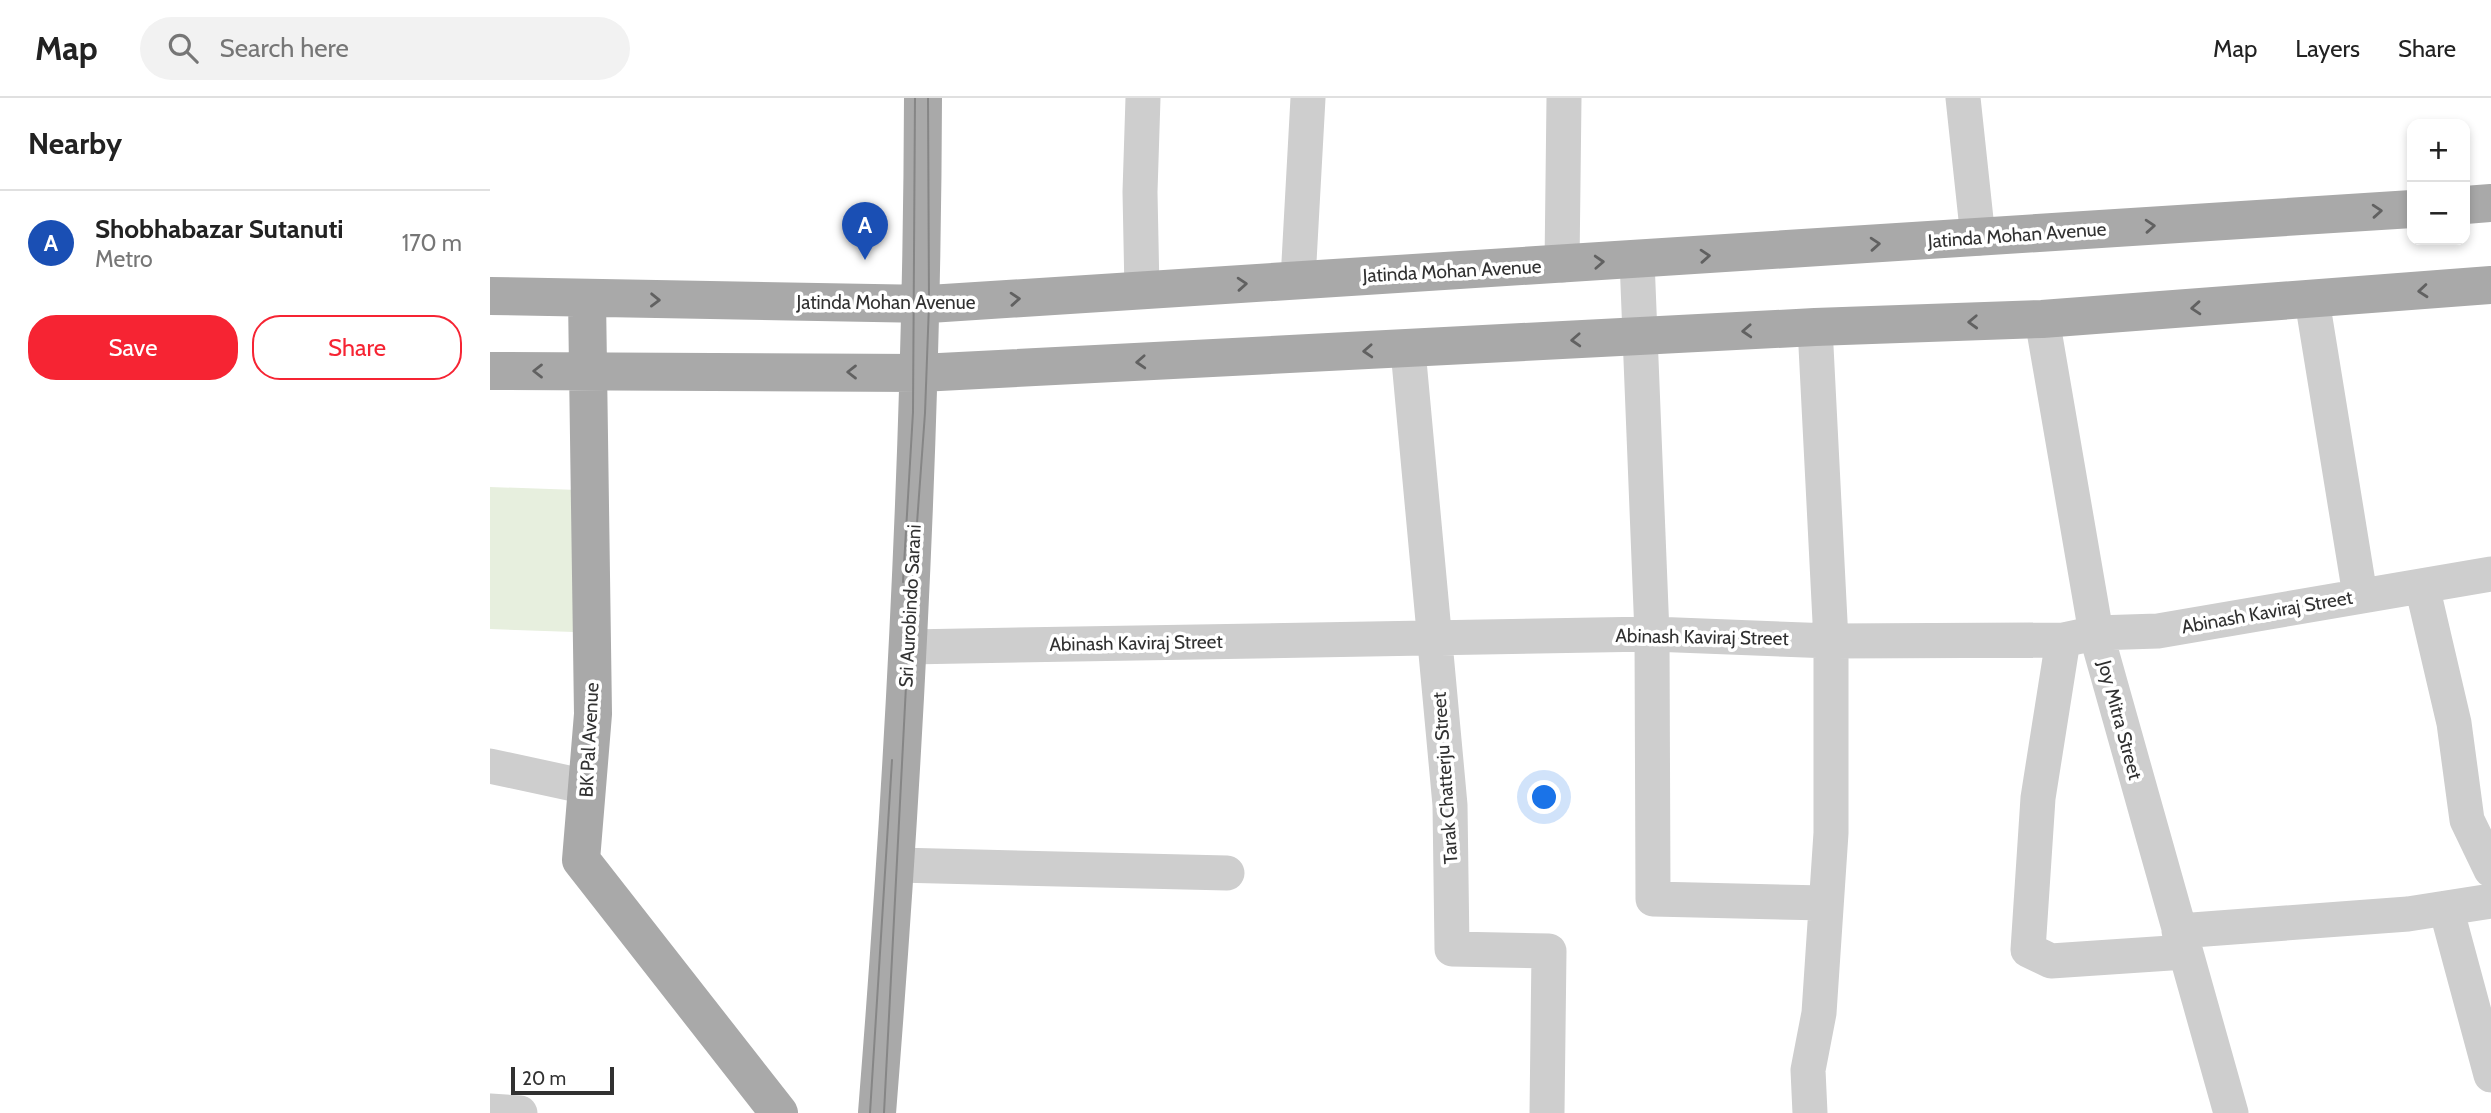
<!DOCTYPE html>
<meta charset="utf-8">
<style>
body{margin:0;font-family:Cabin,sans-serif;background:#f2f2f2;color:#222}
.controls{position:absolute;right:21px;top:21px;display:grid;overflow:hidden;border-radius:14px;box-shadow:0 4px 10px #0003}
.controls button{width:63px;height:63px;display:grid;place-items:center;padding:0;border:0;border-bottom:2px solid #e0e0e0;background:#fff;color:#222;font:35px sans-serif}
.scale{position:absolute;left:21px;bottom:18px;width:103px;box-sizing:border-box;padding-left:7px;border:4px solid #313131;border-top:0;font-size:19px;line-height:24px;white-space:nowrap;color:#313131;-webkit-text-stroke:5px #fff;paint-order:stroke}
.you{position:absolute;left:1055px;top:700px;width:24px;height:24px;margin:-18px;border:5px solid #fff;border-radius:50%;background:#1a73e8;box-shadow:0 0 0 10px #1a73e833}
.badge{display:grid;place-items:center;width:46px;height:46px;border-radius:50%;background:#f62433;color:#fff;font-size:23px;font-weight:700}
.pin{position:absolute;translate:-50% -58px;filter:drop-shadow(0 2px 4px #0008)}
.pin::after{content:'';position:absolute;top:37px;width:24px;height:21px;background:inherit;clip-path:polygon(0 0,100% 0,50% 100%)}
.list{margin:0;padding:0;list-style:none}
h2{display:flex;justify-content:space-between;align-items:center;height:91px;margin:0;padding:0 28px;font-size:30px}
h2 small{font-size:23px;font-weight:400;color:#767676}
.list li{display:grid;grid-template-columns:46px 1fr auto;gap:21px;align-items:center;box-sizing:border-box;height:105px;padding:0 28px;border-top:2px solid #e0e0e0}
.list b{display:block;font-size:26px;white-space:nowrap}
.list p{margin:0;font-size:23px;white-space:nowrap;color:#767676}
.list em{font-size:23px;font-style:normal;color:#767676}
.actions{display:flex;gap:14px;padding:21px 28px}
.actions a{flex:1;padding:16px 0;border:2px solid #f62433;border-radius:28px;text-align:center;font-size:24px;color:#f62433}
.actions .main{background:#f62433;color:#fff}
.icon{flex:none;width:38px;height:38px;fill:none;stroke:currentColor;stroke-width:2;stroke-linecap:round;stroke-linejoin:round}
.map{position:relative;flex:none;width:2001px;height:1015px;overflow:hidden}
header{display:flex;align-items:center;gap:42px;box-sizing:border-box;height:98px;padding:0 35px;background:#fff;border-bottom:2px solid #e0e0e0}
header strong{font-size:33px}
nav{display:flex;gap:38px;margin-inline-start:auto;font-size:24px}
.search{width:490px;height:63px;background:#f2f2f2;display:flex;align-items:center;gap:18px;box-sizing:border-box;padding:0 24px;border-radius:38px;color:#767676;font-size:26px}
main{display:flex}
aside{flex:1;background:#fff}
.map>svg:first-child{display:block}
.green{fill:#e7efde}
.lines{fill:none;stroke-linecap:round;stroke-linejoin:round}
.minor{stroke:#cecece;stroke-width:35}
.major{stroke:#a9a9a9;stroke-width:38}
.tram{stroke:#868686;stroke-width:2}
.oneway{stroke:#616161}
.labels{text-anchor:middle;dominant-baseline:central;stroke-width:7;stroke-linejoin:round;paint-order:stroke}
.street-label{font-size:19px;fill:#313131;stroke:#fff}
</style>
<header>
<strong>Map</strong>
<div class="search"><svg class="icon" aria-label="search" viewBox="0 0 24 24"><circle cx="10" cy="10" r="6"/><path d="M15 15l6 6"/></svg>Search here</div>
<nav><a>Map</a><a>Layers</a><a>Share</a></nav>
</header>
<main>
<aside>
<h2>Nearby<small></small></h2>
<ul class="list">
<li><span class="badge" style="background:#1a4fb4">A</span><div><b>Shobhabazar Sutanuti</b><p>Metro</p></div><em>170 m</em></li>
</ul>
<div class="actions"><a class="main">Save</a><a>Share</a></div>
</aside>
<div class="map">
<svg width="2001" height="1015" viewBox="0 0 2001 1015">
<rect width="100%" height="100%" fill="#fff"/>
<path class="green" d="M0,389l88,3 -4,142 -84,-3z"/>
<g class="lines">
<path class="minor" d="M1473,0l15,140
M1147,162l15,374 1,265 173,4
M1072,167l2,-167
M808,182l10,-182
M652,193l-2,-99 3,-94
M1822,202l48,295
M1552,221l54,314 135,480
M918,252l42,455 2,144 97,2 -2,162
M1932,488l32,137 13,97 24,50
M1573,542l-25,158 -10,152 23,11 134,-9
M418,549l744,-13 179,7 232,-1 33,-7 62,-2 333,-57
M0,668l97,21
M407,767l330,8
M1956,810l45,167
M1689,833l229,-17 83,-13
M0,1013l30,2
M1320,1015l-2,-43 11,-57 12,-180v-192l-16,-314"/>
<path class="major" d="M1975,107l26,-2
M0,198l439,8 1483,-95
M97,200l6,416 -12,146 198,253
M0,273l430,2 895,-46 227,-8 449,-34
M387,1015c27,-338 45,-676 46,-1015"/>
<path class="tram" d="M413,484l10,-170 2,-314
M380,1015l22,-353
M394,1015l24,-466 17,-234 4,-109 -1,-206"/>
</g>
<defs><path id="oneway-chevron" d="M-2-3.5L2.5 0L-2 3.5" fill="none" stroke-width="1.6" stroke-linecap="round" stroke-linejoin="round" transform="scale(1.75)"/></defs>
<g class="oneway">
<use href="#oneway-chevron" transform="translate(1887 113) rotate(-4)"/>
<use href="#oneway-chevron" transform="translate(1660 128) rotate(-4)"/>
<use href="#oneway-chevron" transform="translate(1385 146) rotate(-4)"/>
<use href="#oneway-chevron" transform="translate(1215 158) rotate(-4)"/>
<use href="#oneway-chevron" transform="translate(1109 164) rotate(-3)"/>
<use href="#oneway-chevron" transform="translate(752 186) rotate(-4)"/>
<use href="#oneway-chevron" transform="translate(1933 193) rotate(175)"/>
<use href="#oneway-chevron" transform="translate(525 201) rotate(-4)"/>
<use href="#oneway-chevron" transform="translate(165 202) rotate(1)"/>
<use href="#oneway-chevron" transform="translate(1706 210) rotate(176)"/>
<use href="#oneway-chevron" transform="translate(1483 224) rotate(178)"/>
<use href="#oneway-chevron" transform="translate(1257 233) rotate(177)"/>
<use href="#oneway-chevron" transform="translate(1086 242) rotate(177)"/>
<use href="#oneway-chevron" transform="translate(878 253) rotate(177)"/>
<use href="#oneway-chevron" transform="translate(651 264) rotate(177)"/>
<use href="#oneway-chevron" transform="translate(48 273) rotate(-180)"/>
<use href="#oneway-chevron" transform="translate(362 274) rotate(-180)"/>
</g>
<g class="labels">
<g class="street-label">
<text transform="translate(1527 137) rotate(-4)">Jatinda Mohan Avenue</text>
<text transform="translate(962 173) rotate(-3)">Jatinda Mohan Avenue</text>
<text x="396" y="204">Jatinda Mohan Avenue</text>
<text transform="translate(420 508) rotate(-87)">Sri Aurobindo Sarani</text>
<text transform="translate(1777 514) rotate(-10)">Abinash Kaviraj Street</text>
<text transform="translate(1212 539) rotate(1)">Abinash Kaviraj Street</text>
<text transform="translate(646 545) rotate(-1)">Abinash Kaviraj Street</text>
<text transform="translate(1630 622) rotate(75)">Joy Mitra Street</text>
<text transform="translate(99 642) rotate(-87)">BK Pal Avenue</text>
<text transform="translate(955 680) rotate(-94)">Tarak Chatterju Street</text>
</g>
</g>
</svg>
<div class="controls">
<button>+</button>
<button>−</button>
</div>
<div class="scale">20 m</div>
<div class="you"></div>
<div class="pin badge" style="left:375px;top:162px;background:#1a4fb4">A</div>
</div>
</main>
